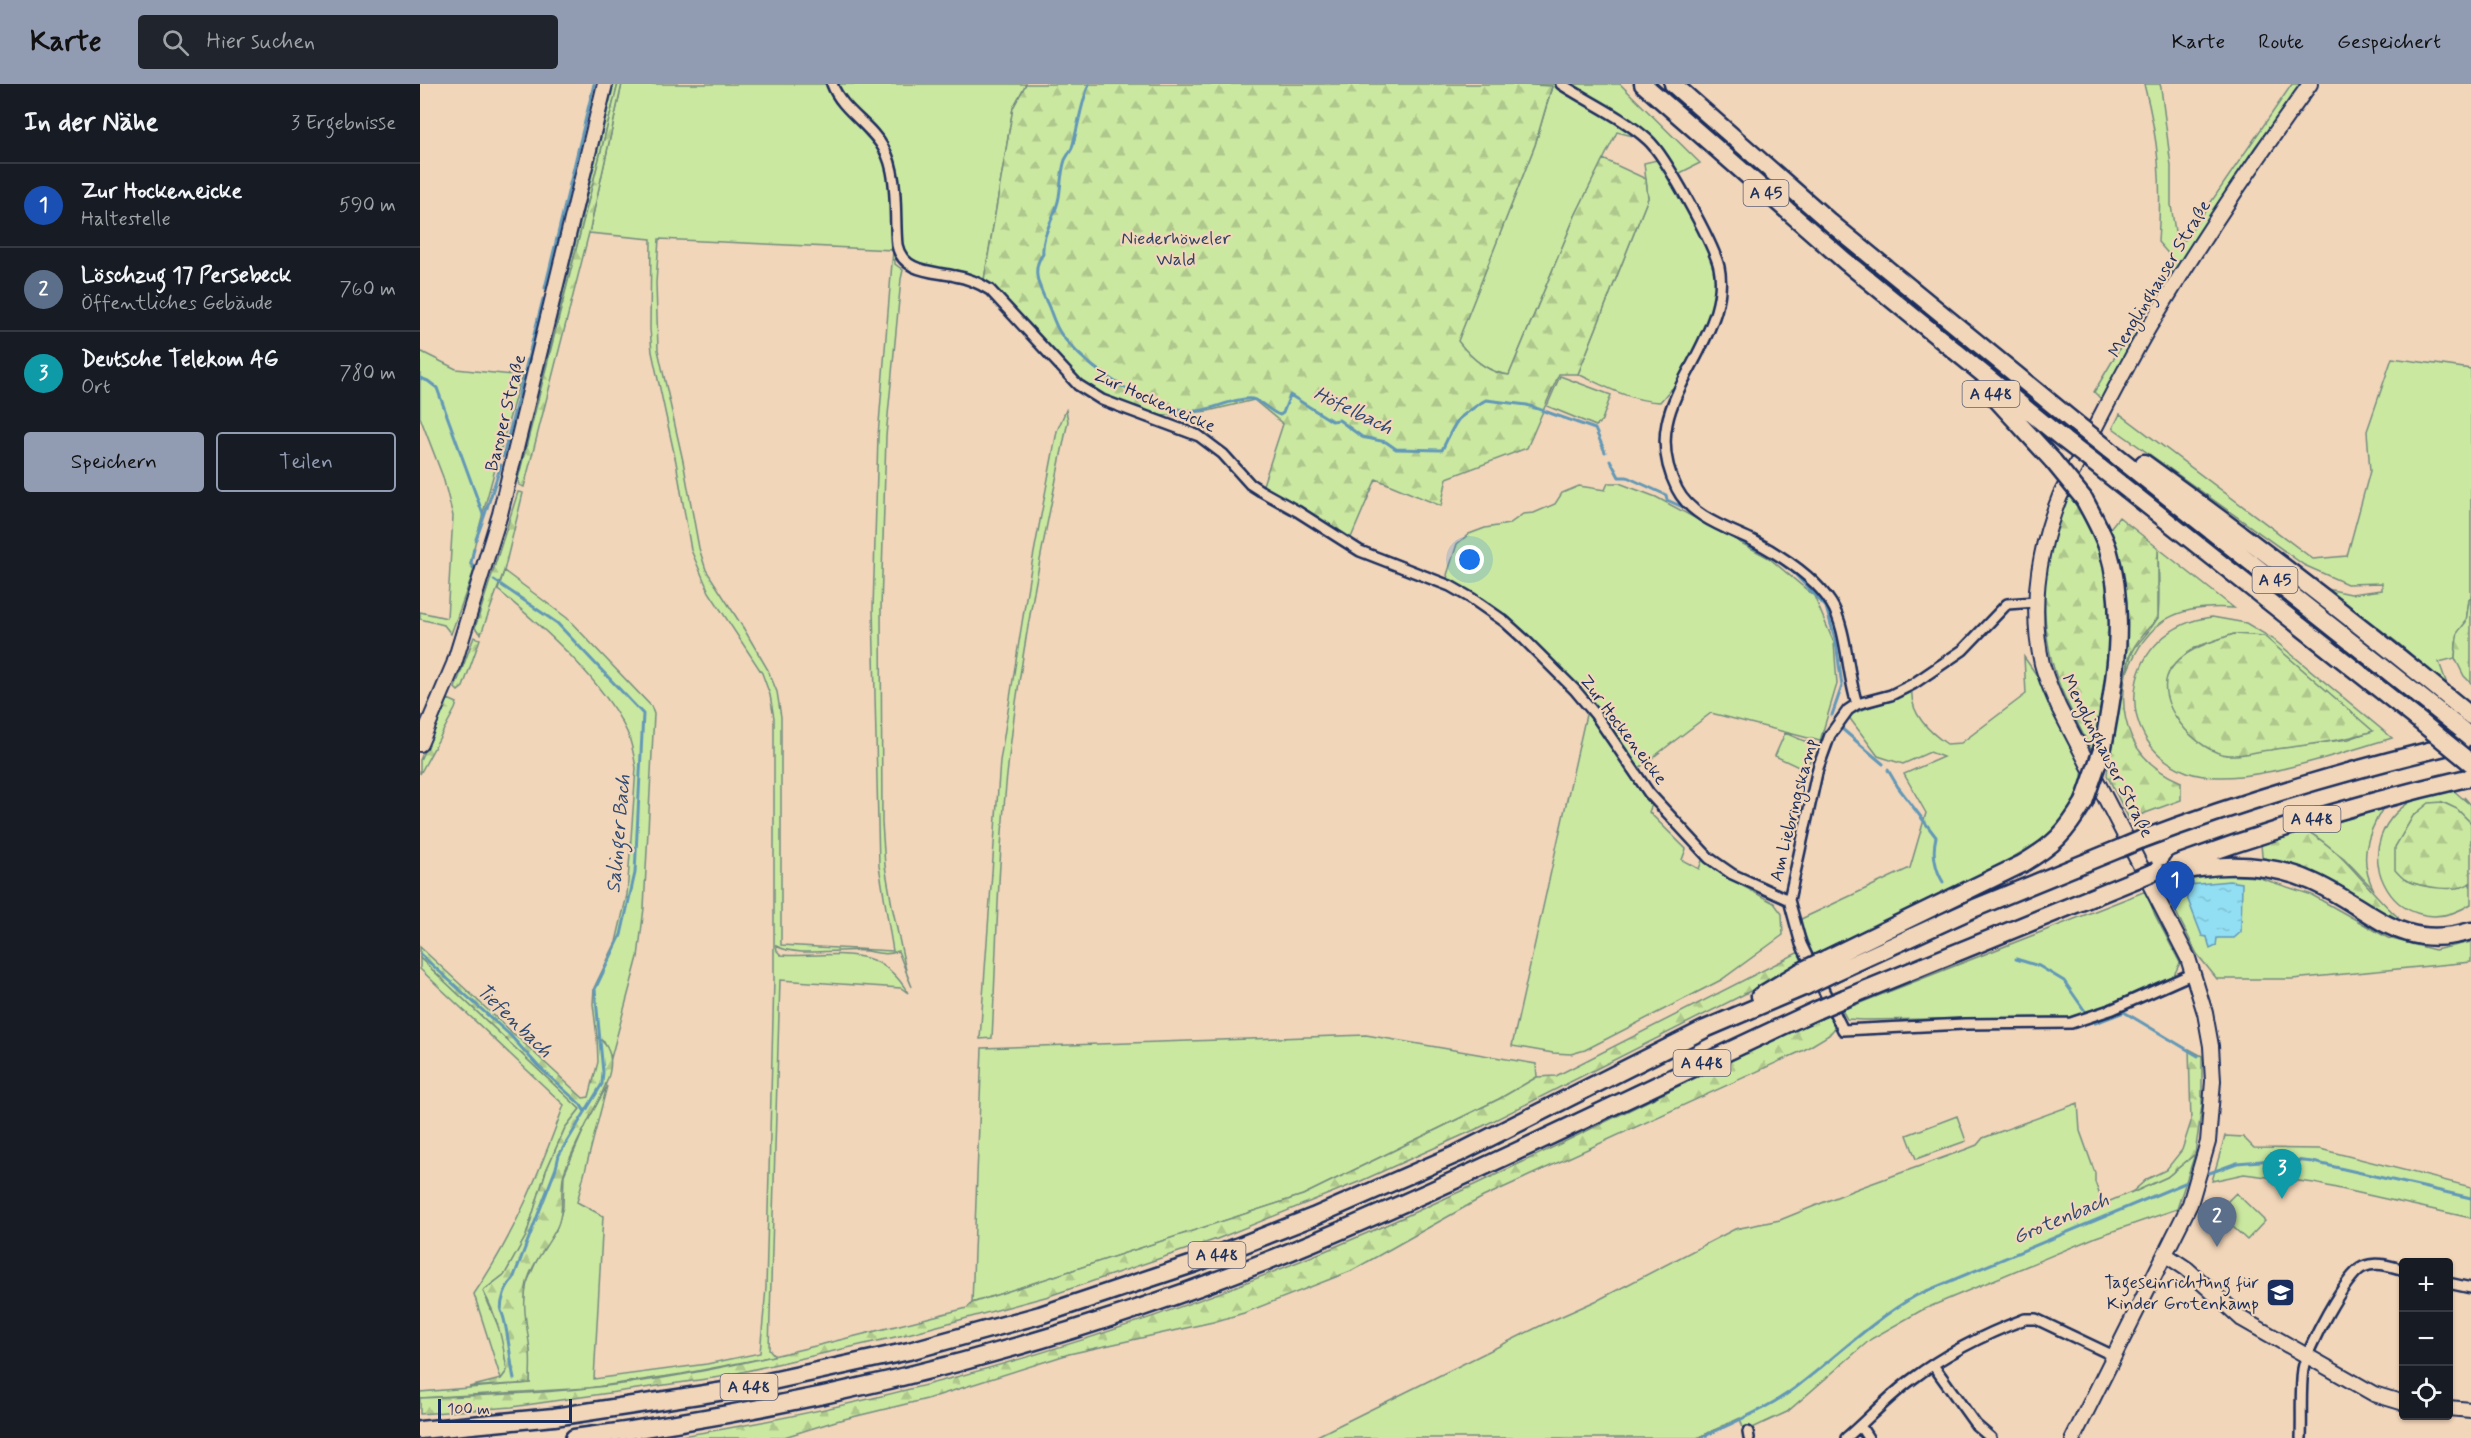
<!DOCTYPE html>
<html lang="de">
<meta charset="utf-8">
<style>
body{margin:0;font-family:Mynerve,sans-serif;background:#20242c;color:#f1f3f6}
.controls{position:absolute;right:18px;bottom:18px;display:grid;overflow:hidden;border-radius:6px;box-shadow:0 2px 4px #0004}
.controls button{width:54px;height:54px;display:grid;place-items:center;padding:0;border:0;border-bottom:2px solid #363941;background:#171b24;color:#f1f3f6;font:30px sans-serif}
.scale{position:absolute;left:18px;bottom:15px;width:134px;box-sizing:border-box;padding-left:6px;border:3px solid #1b2f5e;border-top:0;font-size:16px;line-height:21px;white-space:nowrap;color:#1b2f5e;-webkit-text-stroke:4px #f2d6b9;paint-order:stroke}
.you{position:absolute;left:1050px;top:476px;width:21px;height:21px;margin:-15px;border:4px solid #fff;border-radius:50%;background:#1a73e8;box-shadow:0 0 0 9px #1a73e833}
.badge{display:grid;place-items:center;width:39px;height:39px;border-radius:50%;background:#919bb2;color:#fff;font-size:20px;font-weight:700}
.pin{position:absolute;translate:-50% -50px;filter:drop-shadow(0 2px 3px #0008)}
.pin::after{content:'';position:absolute;top:32px;width:21px;height:18px;background:inherit;clip-path:polygon(0 0,100% 0,50% 100%)}
.list{margin:0;padding:0;list-style:none}
h2{display:flex;justify-content:space-between;align-items:center;height:78px;margin:0;padding:0 24px;font-size:26px}
h2 small{font-size:20px;font-weight:400;color:#9ea1a6}
.list li{display:grid;grid-template-columns:39px 1fr auto;gap:18px;align-items:center;box-sizing:border-box;height:84px;padding:0 24px;border-top:2px solid #363941}
.list b{display:block;font-size:22px;white-space:nowrap}
.list p{margin:0;font-size:20px;white-space:nowrap;color:#9ea1a6}
.list em{font-size:20px;font-style:normal;color:#9ea1a6}
.actions{display:flex;gap:12px;padding:18px 24px}
.actions a{flex:1;padding:14px 0;border:2px solid #919bb2;border-radius:6px;text-align:center;font-size:21px;color:#919bb2}
.actions .main{background:#919bb2;color:#111}
.icon{flex:none;width:33px;height:33px;fill:none;stroke:currentColor;stroke-width:2;stroke-linecap:round;stroke-linejoin:round}
.map{position:relative;flex:none;width:2051px;height:1354px;overflow:hidden}
header{display:flex;align-items:center;gap:36px;box-sizing:border-box;height:84px;padding:0 30px;background:#919bb2;color:#111}
header strong{font-size:28px}
nav{display:flex;gap:33px;margin-inline-start:auto;font-size:21px}
.search{width:420px;height:54px;background:#20242c;display:flex;align-items:center;gap:15px;box-sizing:border-box;padding:0 21px;border-radius:6px;color:#9ea1a6;font-size:22px}
main{display:flex}
aside{flex:1;background:#171b24}
.map>svg:first-child{display:block}
.green{fill:#cbe8a0;stroke:#738c7f;stroke-width:1.5;fill-rule:evenodd}
.forest{fill:url(#forest-firs);stroke:#738c7f;stroke-width:1.5}
.water{fill:url(#water-ripples);stroke:#6298b7;stroke-width:1.5}
.lines{fill:none;stroke-linecap:round;stroke-linejoin:round}
.stream{stroke:#6298b7;stroke-width:3}
.street-casing{stroke:#1b2f5e;stroke-width:14}
.secondary-casing{stroke:#1b2f5e;stroke-width:18}
.highway-casing{stroke:#1b2f5e;stroke-width:21}
.street{stroke:#f2d6b9;stroke-width:9}
.secondary{stroke:#f2d6b9;stroke-width:14}
.highway{stroke:#f2d6b9;stroke-width:16}
.highway-bridge-casing{stroke:#1b2f5e;stroke-width:21;stroke-linecap:butt}
.highway-bridge{stroke:#f2d6b9;stroke-width:16}
.labels{text-anchor:middle;dominant-baseline:central;stroke-width:4.5;stroke-linejoin:round;paint-order:stroke}
.shield{fill:#f2d6b9;stroke:#5c6179;stroke-width:1.5}
.shield-label{font-size:16px;font-weight:bold;fill:#1b2f5e}
.park-label{font-size:18px;fill:#2d4265;stroke:#f2d6b9}
.street-label{font-size:18px;fill:#1b2f5e;stroke:#f2d6b9}
.poi-label{font-size:18px;fill:#1b2f5e;stroke:#f2d6b9;text-anchor:end}
.water-label{font-size:20px;font-style:italic;fill:#2d4974;stroke:#f2d6b9}
</style>
<header>
<strong>Karte</strong>
<div class="search"><svg class="icon" aria-label="search" viewBox="0 0 24 24"><circle cx="10" cy="10" r="6"/><path d="M15 15l6 6"/></svg>Hier suchen</div>
<nav><a>Karte</a><a>Route</a><a>Gespeichert</a></nav>
</header>
<main>
<aside>
<h2>In der Nähe<small>3 Ergebnisse</small></h2>
<ul class="list">
<li><span class="badge" style="background:#1a4fb4">1</span><div><b>Zur Hockeneicke</b><p>Haltestelle</p></div><em>590 m</em></li>
<li><span class="badge" style="background:#5c6f8a">2</span><div><b>Löschzug 17 Persebeck</b><p>Öffentliches Gebäude</p></div><em>760 m</em></li>
<li><span class="badge" style="background:#0f9aa8">3</span><div><b>Deutsche Telekom AG</b><p>Ort</p></div><em>780 m</em></li>
</ul>
<div class="actions"><a class="main">Speichern</a><a>Teilen</a></div>
</aside>
<div class="map">
<svg width="2051" height="1354" viewBox="0 0 2051 1354">
<defs>
<pattern id="forest-firs" width="22" height="20" patternUnits="userSpaceOnUse" patternTransform="scale(1.5)"><rect width="22" height="20" fill="#cbe8a0"/><path d="M5 1l3.5 6h-7zM16 11l3.5 6h-7z" fill="#aec78c"/></pattern>
<pattern id="water-ripples" width="26" height="14" patternUnits="userSpaceOnUse" patternTransform="scale(1.5)"><rect width="26" height="14" fill="#92def2"/><path d="M2 4q2-2 4 0t4 0M15 11q2-2 4 0t4 0" fill="none" stroke="#7dbfd2"/></pattern>
</defs>
<rect width="100%" height="100%" fill="#f2d6b9"/>
<filter id="ink" filterUnits="userSpaceOnUse"><feTurbulence type="fractalNoise" baseFrequency=".0167" numOctaves="2"/><feDisplacementMap in="SourceGraphic" scale="12" xChannelSelector="R" yChannelSelector="G"/><feConvolveMatrix kernelMatrix="1 2 1 2 8 2 1 2 1" color-interpolation-filters="sRGB"/></filter>
<g filter="url(#ink)">
<path class="green" d="M194,0h4l-100,395z
M202,0h205l13,23 44,49 7,24 4,84 8,6 -2,9 -15,157 -5,173 1,214 3,43 7,40 15,69 5,12 -14,-36c-10,5 -19,2 -31,0 -27,-3 -69,7 -91,-5l1,5 4,4c51,4 96,-16 127,38l-7,-5 -121,-8 -11,369 6,7 -93,18 -93,14 -169,10v-6l110,-9v-31l-7,-38 3,-29 13,-30 17,-25 7,-23 1,-32 23,-53 20,-36 -30,116 26,14 -9,163 113,-15 53,-11 6,-65 8,-309v-261l-4,-23 -8,-22 -53,-81 -18,-42 -15,-88 -24,-110 -2,-23 1,-90 -62,-6zM239,155l234,11 -15,186 -5,173 6,257 14,85 -112,-6v-228l-4,-25 -9,-22 -24,-41 -38,-59 -7,-22 -16,-87 -25,-111 -2,-67z
M416,0h190l-13,24 -29,172 -63,-13 -11,-7 -8,-12 -7,-81 -3,-15 -7,-10 -42,-45z
M1093,0h107l80,79 -24,12 -23,-34 -36,-9 -42,84 -66,159c-22,-3 -38,-16 -52,-33l78,-197 17,-58z
M1724,0h16l1,4 10,78v39l5,33 9,2 107,-156h10l-47,63 -63,96 -90,157 -8,-8 79,-133 -15,-17c4,-60 1,-100 -14,-158z
M1237,76c23,33 47,71 58,109 2,8 1,20 0,28 -6,31 -24,60 -38,89l-7,4 -10,12c-29,-1 -56,-16 -82,-28l70,-176 -4,-35z
M0,267l36,18 65,7c-17,63 -36,125 -51,188l4,6 -23,64 -7,-9 -24,-6v-7l27,6 6,-102 -10,-39 -23,-60z
M1972,274l79,11v229l-2,2 -3,22 -8,11 -2,11 -1,14 -16,4 9,25 -50,-44 -71,-54 24,5 31,-4v-7l-35,1 -43,-19 -191,-137 7,-14 193,145 34,-3 23,-85 -3,-40z
M1140,292l51,19 -9,25 -6,6 -49,-20z
M646,326l2,11c-23,111 -46,223 -59,336 -11,93 -12,187 -17,281l-12,1 20,-278 29,-182 28,-148z
M1188,399h11l37,14 113,61 45,38 20,47 3,41 -17,57 -109,-28 -72,55c-39,-56 -81,-111 -135,-153 -17,-13 -36,-24 -55,-35l-2,-5 10,-31 12,-10 16,-6 24,-4 14,-10 11,-1 21,-9 7,-11 17,-7 26,4z
M1738,464l76,60c-56,-4 -86,11 -107,64 4,-30 17,-30 30,-53 4,-7 1,-59 1,-71z
M84,487l63,47 84,88 3,8 -10,194 -6,49 -27,101 -7,-16 -7,-5 -4,-33 1,-16 22,-46 11,-47 9,-127c-2,-12 -4,-25 -9,-36 -26,-54 -83,-104 -129,-142z
M1792,533l34,6 27,16 119,99c-50,14 -156,53 -205,34 -81,-32 -64,-145 25,-155zM1814,550l138,97 -23,8 -122,16 -57,-86 26,-22z
M1604,573l16,23 43,86 -3,30 -26,37 -66,39 -175,83 -14,-35 111,-52 16,-55 -22,-39 39,-17 -13,-5 -27,12 -25,-8 -30,-40c21,-11 44,-13 64,-25 -2,22 17,41 35,53l14,-1 65,-49z
M1167,626l65,94 -3,8 37,37 -4,11 17,9 4,-11 23,19 48,26 8,11 1,21 -62,45 -136,70 -14,4 -18,-1 -41,-7z
M1365,649l29,12 -7,26 -32,-15z
M2033,706l15,13 -4,-6 7,8v18l-14,-14 -15,-7 28,83 1,-3v22c-77,49 -138,-67 -50,-108 9,-4 22,-4 32,-6z
M1963,724c-16,26 -25,53 -9,82l-30,-32 -37,-27z
M1787,790l50,3 55,18 76,43 47,12 36,-8v20l-179,17h-75l-20,-25 -35,-70z
M1726,807l9,24 25,48 -6,12 -70,31 -34,11 -207,3 -16,-1 -5,-9z
M0,874l160,151 -15,19 -19,43 -20,65 -21,38 -22,17 19,44 5,36 -6,8 -27,-85c41,-60 65,-121 90,-189l-144,-136z
M946,951l170,29 1,13 -38,22 -196,96 -331,108 10,-255z
M1658,1019l2,28 15,42v9l8,22 64,-27 28,-23 -18,55 -81,28 -174,73 -51,29 -84,73 -43,20 -4,-14 -43,20h-384l229,-113 58,-26 135,-70 45,-9 79,-32 108,-39 10,-4 6,-7z
M1537,1032l9,25 -50,18 -9,-24z
M1805,1052l18,1 11,11 66,1 151,38v31l-157,-35 -70,-9 -32,7z
M1816,1109l29,28 -18,19 -30,-28z"/>
<path class="forest" d="M198,0h4l-33,149 -65,254 -5,-2 -1,-6z
M606,0h487l39,2 -17,59 -77,196c13,17 29,32 51,34l66,-159 28,-57 43,20 2,19 -70,176h-19l-32,74 -80,30 -6,28 -65,-27 -26,61 -89,-49 22,-67 -29,-24 -46,11 -57,6 -57,-20 -113,-112 3,-5 29,-172z
M98,408l5,1 -19,78 -23,63 -6,-6z
M1652,410c55,74 40,173 20,257 -12,-23 -25,-46 -34,-70 -18,-48 -18,-121 1,-168 2,-7 8,-13 13,-19z
M1699,433l39,31v70c-10,11 -22,22 -28,37 -2,5 -2,12 -4,18 -9,49 7,89 55,109v18l-52,19 -22,-44 6,-50 -6,-193z
M2051,514v85l-7,-7 -9,-18 1,-14 2,-12 8,-10 3,-22z
M1814,550l30,2 109,95c-34,11 -68,14 -103,19 -13,1 -28,6 -41,5 -31,-1 -80,-55 -58,-86 14,-21 41,-27 63,-35z
M54,553l6,2 -17,48 -5,4 -3,-3z
M28,615l9,4 -2,6 -35,65v-14z
M2022,718l15,7 14,14v59c-11,12 -51,5 -65,-2 -4,-2 -8,-7 -11,-10v-23l18,-31 16,-13z
M1887,747c40,23 58,57 91,86l-5,7 -130,-60 -2,-19z
M0,863l163,151 6,-1 9,-35 -1,-25c31,21 1,62 -10,86 -8,16 -17,33 -23,50 -5,18 2,39 -9,58 -10,19 -26,36 -29,57 -4,22 2,41 4,63 1,11 0,22 0,32l-61,4 32,-8 6,-8c-4,-29 -9,-54 -24,-80l22,-17 21,-38 20,-65 19,-43 15,-19 -160,-151z
M1379,868l5,12 -321,162 -122,55 -144,58 -168,57 -145,39 -184,42 -208,30 -92,7v-16c56,-2 113,-4 168,-10 129,-13 254,-49 379,-80l5,-5 331,-108 196,-96 38,-22 19,-1z
M1413,931l1,14 -5,6 -25,15 -321,147 -132,74 -107,42 -31,9 -144,32 -142,45 -91,22 -55,17h-112c242,-37 486,-112 710,-210 149,-65 294,-141 441,-210z
M1769,965l13,7v49l-7,49 -28,23 -37,17 17,-15 19,-9 16,-20 9,-28z"/>
<path class="water" d="M1809,797l13,2 -1,49 -7,6h-17l-1,8 -6,3 -3,-12 -5,-1 -17,-44 4,-7z"/>
<g class="lines">
<path class="stream" d="M669,0c-8,20 -11,43 -17,64 -2,4 -5,8 -7,12 -4,12 -4,25 -6,37 -3,19 -18,37 -16,57 -13,16 -3,35 5,51 4,9 7,21 13,29 27,36 87,75 133,77 15,1 40,-14 58,-12 10,2 18,13 28,16l3,-2 7,-18 42,26 7,-1 23,17 24,5 10,7 46,1c5,-10 10,-22 16,-30 2,-3 25,-19 28,-20l41,5 68,24 10,23
M125,204l49,-204
M0,294l8,3 9,7 47,129 -8,22
M83,373l40,-158
M1190,376l9,17h8l39,18 1,5 20,9
M64,433l17,-52
M1303,448l49,25 22,16 32,34 10,35 6,44 -10,29
M54,464l-3,15 4,5
M74,496l63,43 86,91 -8,159 -14,62 -26,54 8,83 -1,12 -43,71 -3,13 -43,111c-8,8 -12,21 -12,32 6,8 10,55 13,68
M1421,644l42,36
M1468,686l10,17 38,50c-4,15 -1,32 7,45
M0,870l90,81 28,31 43,39 4,7
M1596,875l23,7 25,15 23,33
M1675,939l29,-11 74,44
M1784,1091l33,-12 48,-4 28,3 158,36
M1281,1354c33,-16 69,-30 98,-53 39,-30 74,-65 118,-90l275,-115"/>
<defs>
<path id="street" d="M412,0c10,27 39,40 52,65 15,25 10,68 13,96 6,28 36,26 58,31 13,2 24,7 35,14l88,95 24,15 97,36 24,18 27,30 11,7 36,20 63,40 90,35 21,12 33,23 21,19 50,50 20,24 54,79 60,65 23,16 57,26
M1141,0c28,18 63,34 87,56 17,15 66,105 71,127 3,14 1,30 -3,44 -20,66 -75,105 -39,178 14,28 50,39 77,52 28,15 60,35 77,62 16,25 16,71 26,101
M1616,518l-29,2 -44,46 -50,34 -22,11 -34,9 -9,6 -18,25 -12,33 -29,132 12,44 42,86 121,-6 107,-1 42,-14 81,-36
M2028,1199l23,5
M1513,1281l43,60 15,13
M1441,1343l7,11
M1328,1348l1,6
M1426,1354c22,-19 42,-41 65,-58 34,-26 74,-46 114,-61h11l78,37
M1881,1354c1,-23 -1,-47 2,-69 3,-19 43,-95 60,-102 14,-6 27,-1 41,3"/>
<path id="secondary" d="M0,660l34,-80 46,-150 105,-430
M1746,1171l21,14 55,50 132,75 30,9
M2028,1324l23,2
M1653,1354l117,-234 18,-62 5,-61 -2,-35 -6,-33 -17,-55 -129,-250c-6,-14 -13,-29 -17,-44 -13,-58 -4,-113 18,-168 29,-56 57,-114 89,-169 50,-84 104,-164 161,-243"/>
<path id="highway" d="M1223,0l202,177 219,179
M1253,0l159,140 242,198
M1567,305l66,72
M1688,365l363,288
M1724,379c112,81 221,165 327,253
M1679,383l317,251
M1664,415c9,17 18,32 24,50 19,62 7,136 -5,198
M1720,756c105,-40 212,-71 321,-97
M1757,780c96,-35 194,-64 294,-87
M1739,792c50,-13 104,-16 152,5 60,26 87,72 160,50
M1406,875l196,-95c32,-19 43,-30 62,-62
M1413,889l142,-65 146,-60
M1340,912l40,-24
M1425,914l292,-119
M0,1346l134,-13 177,-27 178,-39 131,-36 156,-52 117,-46 144,-63 248,-125 101,-43
M154,1354c236,-31 472,-89 693,-177 187,-75 367,-167 550,-251"/>
</defs>
<use href="#street" class="street-casing"/>
<use href="#secondary" class="secondary-casing"/>
<use href="#highway" class="highway-casing"/>
<use href="#street" class="street"/>
<use href="#secondary" class="secondary"/>
<use href="#highway" class="highway"/>
<defs>
<path id="highway-bridge" d="M1654,338l34,27
M1644,356l35,27
M1633,377l31,38
M1996,634l55,45
M1664,718l19,-55
M1701,764l19,-8
M1717,795l19,-8
M1380,888l26,-13
M1386,902l27,-13
M1397,926l28,-12"/>
</defs>
<use href="#highway-bridge" class="highway-bridge-casing"/>
<use href="#highway-bridge" class="highway-bridge"/>
</g>
</g>
<defs>
<symbol id="school-square" viewBox="-11 -11 22 22"><rect x="-9" y="-9" width="18" height="18" rx="4" fill="#1b2f5e" stroke="#f2d6b9"/><path d="M0-5L7-2L0 1L-7-2ZM-4 1L0 2.5L4 1V4Q0 6-4 4Z" fill="#fff"/></symbol>
</defs>
<g fill-rule="evenodd">
<use href="#school-square" x="1844" y="1192" width="33" height="33"/>
</g>
<g class="labels">
<g class="shield">
<rect x="1323.5" y="96" width="45" height="26" rx="4.5"/>
<rect x="1542.5" y="297" width="57" height="26" rx="4.5"/>
<rect x="1832.5" y="483" width="45" height="26" rx="4.5"/>
<rect x="1863.5" y="722" width="57" height="26" rx="4.5"/>
<rect x="1253.5" y="966" width="57" height="26" rx="4.5"/>
<rect x="768.5" y="1158" width="57" height="26" rx="4.5"/>
<rect x="300.5" y="1290" width="57" height="26" rx="4.5"/>
</g>
<g class="shield-label">
<text x="1346" y="109">A 45</text>
<text x="1571" y="310">A 448</text>
<text x="1855" y="496">A 45</text>
<text x="1892" y="735">A 448</text>
<text x="1282" y="979">A 448</text>
<text x="797" y="1171">A 448</text>
<text x="329" y="1303">A 448</text>
</g>
<g class="park-label">
<text x="756" y="155">Niederhöweler<tspan x="756" dy="21">Wald</tspan></text>
</g>
<g class="street-label">
<text transform="translate(1740 195) rotate(-59)">Menglinghauser Straße</text>
<text transform="translate(734 317) rotate(24)">Zur Hockeneicke</text>
<text transform="translate(86 329) rotate(-76)">Baroper Straße</text>
<text transform="translate(1203 646) rotate(53)">Zur Hockeneicke</text>
<text transform="translate(1687 672) rotate(63)">Menglinghauser Straße</text>
<text transform="translate(1374 726) rotate(-76)">Am Liebringskamp</text>
</g>
<g class="poi-label">
<text x="1839" y="1199">Tageseinrichtung für<tspan x="1839" dy="21">Kinder Grotenkamp</tspan></text>
</g>
<g class="water-label">
<text transform="translate(933 327) rotate(26)">Höfelbach</text>
<text transform="translate(199 750) rotate(-85)">Salinger Bach</text>
<text transform="translate(94 937) rotate(44)">Tiefenbach</text>
<text transform="translate(1641 1135) rotate(-23)">Grotenbach</text>
</g>
</g>
</svg>
<div class="controls">
<button>+</button>
<button>−</button>
<button><svg class="icon" aria-label="locate" viewBox="0 0 24 24"><circle cx="12" cy="12" r="6"/><path d="M12 2v4M12 18v4M2 12h4M18 12h4"/></svg></button>
</div>
<div class="scale">100 m</div>
<div class="you"></div>
<div class="pin badge" style="left:1755px;top:827px;background:#1a4fb4">1</div>
<div class="pin badge" style="left:1797px;top:1163px;background:#5c6f8a">2</div>
<div class="pin badge" style="left:1862px;top:1115px;background:#0f9aa8">3</div>
</div>
</main>
